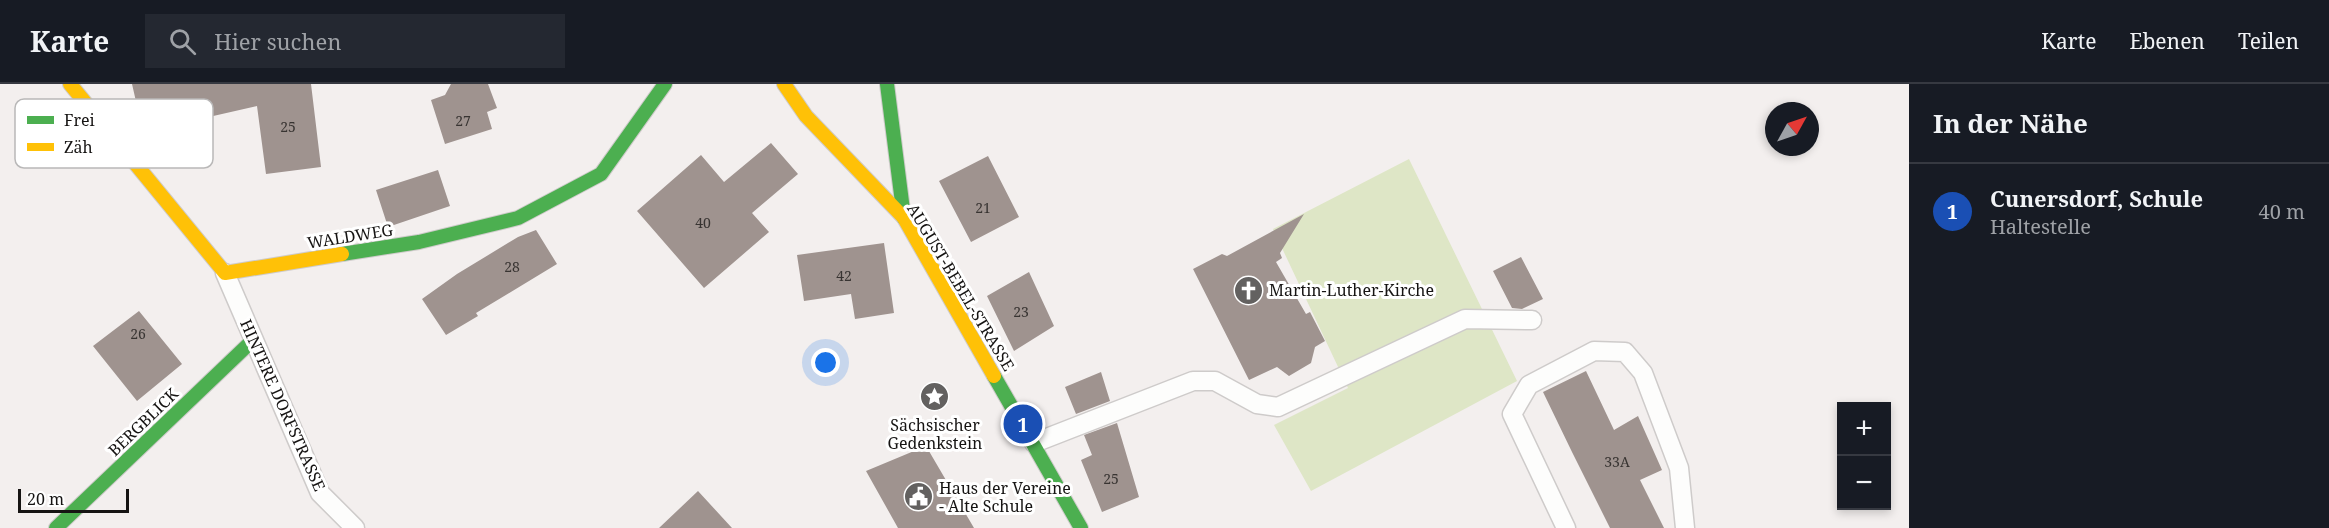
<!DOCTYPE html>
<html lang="de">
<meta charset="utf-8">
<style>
body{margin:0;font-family:"Noto Serif",serif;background:#242831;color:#f1f3f6}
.controls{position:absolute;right:18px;bottom:18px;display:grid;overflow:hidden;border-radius:0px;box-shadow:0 3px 9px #0003}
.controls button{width:54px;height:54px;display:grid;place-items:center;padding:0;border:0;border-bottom:2px solid #363941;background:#171b24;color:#f1f3f6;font:30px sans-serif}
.compass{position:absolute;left:1765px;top:18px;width:54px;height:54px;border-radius:50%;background:#171b24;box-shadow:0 3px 9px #0003;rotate:50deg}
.scale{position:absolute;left:18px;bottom:15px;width:111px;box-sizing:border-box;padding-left:6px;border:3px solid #161413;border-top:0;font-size:16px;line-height:21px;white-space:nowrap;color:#161413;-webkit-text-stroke:4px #fff;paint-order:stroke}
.you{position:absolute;left:826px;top:279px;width:21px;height:21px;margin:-15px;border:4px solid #fff;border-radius:50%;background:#1a73e8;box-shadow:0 0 0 9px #1a73e833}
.badge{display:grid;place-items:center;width:39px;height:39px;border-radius:50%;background:#d93025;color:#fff;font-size:20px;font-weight:700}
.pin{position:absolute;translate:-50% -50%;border:3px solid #fff;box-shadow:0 2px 6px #0006}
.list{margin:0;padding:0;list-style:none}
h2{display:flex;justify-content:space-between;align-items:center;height:78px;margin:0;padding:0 24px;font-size:26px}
h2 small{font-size:20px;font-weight:400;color:#9ea1a6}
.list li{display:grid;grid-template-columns:39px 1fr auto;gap:18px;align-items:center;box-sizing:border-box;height:96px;padding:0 24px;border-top:2px solid #363941}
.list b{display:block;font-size:22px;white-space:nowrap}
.list p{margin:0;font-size:20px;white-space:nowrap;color:#9ea1a6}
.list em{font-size:20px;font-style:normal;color:#9ea1a6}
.icon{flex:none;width:33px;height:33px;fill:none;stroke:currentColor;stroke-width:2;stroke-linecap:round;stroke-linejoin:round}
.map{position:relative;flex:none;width:1909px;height:444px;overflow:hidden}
header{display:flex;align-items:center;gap:36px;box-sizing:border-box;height:84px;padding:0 30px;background:#171b24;border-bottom:2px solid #363941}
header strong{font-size:28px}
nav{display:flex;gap:33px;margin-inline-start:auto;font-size:21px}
.search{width:420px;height:54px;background:#242831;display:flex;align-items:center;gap:15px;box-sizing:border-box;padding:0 21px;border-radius:0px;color:#9ea1a6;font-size:22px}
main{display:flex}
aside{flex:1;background:#171b24}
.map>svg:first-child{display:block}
.green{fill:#dee6c6}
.building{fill:#9f938f}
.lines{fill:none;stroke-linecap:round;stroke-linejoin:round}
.lane-casing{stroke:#cecbca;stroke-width:21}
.fast-casing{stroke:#cecbca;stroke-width:16}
.slow-casing{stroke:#cecbca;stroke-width:16}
.lane{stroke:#fdfdfc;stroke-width:18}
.fast{stroke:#4caf50;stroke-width:14}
.slow{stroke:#ffc107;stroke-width:14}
.labels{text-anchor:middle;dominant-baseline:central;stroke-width:6;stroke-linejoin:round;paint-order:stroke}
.number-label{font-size:14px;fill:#383432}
.street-label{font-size:16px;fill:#161413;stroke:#fff}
.poi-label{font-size:16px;fill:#161413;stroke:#fff;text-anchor:start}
.key{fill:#fff;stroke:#b9b8b8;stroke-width:1.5}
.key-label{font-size:16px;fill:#161413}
</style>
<header>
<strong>Karte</strong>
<div class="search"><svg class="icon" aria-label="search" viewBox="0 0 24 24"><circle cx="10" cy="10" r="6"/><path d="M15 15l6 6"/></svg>Hier suchen</div>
<nav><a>Karte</a><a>Ebenen</a><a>Teilen</a></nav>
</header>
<main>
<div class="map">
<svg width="1909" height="444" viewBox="0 0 1909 444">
<rect width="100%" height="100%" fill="#f3efee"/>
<path class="green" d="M1409,75l108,222 -206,110 -37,-66 74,-37 -75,-159z"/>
<path class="building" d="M132,0h179l10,83 -55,7 -9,-68 -114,26z
M451,0h37l9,24 -10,4 5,17 -47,15 -14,-44 14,-5z
M771,59l27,31 -46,39 17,19 -65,56 -67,-77 64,-56 23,27z
M988,72l31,61 -48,25 -32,-61z
M438,86l12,36 -62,21 -12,-37z
M1304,130l-24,39 2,5 -6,4 30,52 4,-2 15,29 -10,6 -4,16 -22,13 -12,-9 -28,13 -56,-111 29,-15 5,2z
M536,146l21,34 -81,49 2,3 -32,19 -24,-36 35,-25 61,-37z
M884,159l10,70 -39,6 -4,-25 -47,7 -7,-46z
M1521,173l22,42 -21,10 -10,-1 -19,-37z
M1029,188l25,54 -40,25 -27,-55z
M139,227l43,53 -45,37 -44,-55z
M1586,287l28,59 24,-14 24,54 -22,10 24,48h-54l-38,-76 -29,-60z
M1101,288l9,29 -34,13 -11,-27z
M1117,339l22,74 -37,15 -21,-52 11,-5 -8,-20z
M926,362l48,82h-76l-32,-57z
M698,407l34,37h-73z"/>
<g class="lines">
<defs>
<path id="lane" d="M225,189l95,220 35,35
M1034,359l159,-62h22l42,23 21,3 187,-88 67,1
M1566,444l-54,-114 17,-29 65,-34 31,1 18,21 36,95 6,60"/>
<path id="fast" d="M887,0l17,134
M342,170l77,-12 99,-24 83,-44 64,-90
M994,292l87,152
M56,444l197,-188"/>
<path id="slow" d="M70,0l155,189 117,-19
M784,0l22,32 98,102 90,158"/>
</defs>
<use href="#lane" class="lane-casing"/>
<use href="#fast" class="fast-casing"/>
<use href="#slow" class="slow-casing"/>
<use href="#lane" class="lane"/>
<use href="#fast" class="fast"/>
<use href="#slow" class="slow"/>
</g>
<defs>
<symbol id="church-disc" viewBox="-11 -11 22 22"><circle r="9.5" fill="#636160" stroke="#fff"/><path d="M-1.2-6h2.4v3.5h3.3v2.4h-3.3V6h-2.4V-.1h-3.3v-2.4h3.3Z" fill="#fff"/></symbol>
<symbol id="sight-disc" viewBox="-11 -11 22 22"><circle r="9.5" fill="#636160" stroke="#fff"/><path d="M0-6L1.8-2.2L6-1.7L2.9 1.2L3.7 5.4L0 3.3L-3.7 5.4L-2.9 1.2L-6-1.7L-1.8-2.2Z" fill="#fff"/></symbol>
<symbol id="civic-disc" viewBox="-11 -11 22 22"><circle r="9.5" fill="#636160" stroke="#fff"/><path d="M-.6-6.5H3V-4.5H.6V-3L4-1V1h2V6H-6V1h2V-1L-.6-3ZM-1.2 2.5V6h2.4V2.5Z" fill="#fff"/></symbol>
</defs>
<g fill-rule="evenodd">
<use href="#church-disc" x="1232" y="190" width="33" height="33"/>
<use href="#sight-disc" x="918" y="296" width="33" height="33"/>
<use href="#civic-disc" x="902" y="396" width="33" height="33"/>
</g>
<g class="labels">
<g class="number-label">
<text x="463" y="36">27</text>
<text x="288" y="42">25</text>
<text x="983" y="123">21</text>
<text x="703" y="138">40</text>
<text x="512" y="182">28</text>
<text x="844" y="191">42</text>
<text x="1021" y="227">23</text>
<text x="138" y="249">26</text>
<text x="1617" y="377">33A</text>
<text x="1111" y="394">25</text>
</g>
<g class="street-label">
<text transform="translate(350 152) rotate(-9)">WALDWEG</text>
<text transform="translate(961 203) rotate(59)">AUGUST-BEBEL-STRASSE</text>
<text transform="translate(283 321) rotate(66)">HINTERE DORFSTRASSE</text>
<text transform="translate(143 338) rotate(-44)">BERGBLICK</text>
</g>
<g class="poi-label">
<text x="1269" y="206">Martin-Luther-Kirche</text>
<text x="935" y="341" text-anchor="middle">Sächsischer<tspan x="935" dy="18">Gedenkstein</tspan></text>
<text x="939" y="404">Haus der Vereine<tspan x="939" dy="18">- Alte Schule</tspan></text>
</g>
</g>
<rect x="15" y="15" width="198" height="69" rx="9" class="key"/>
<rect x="27" y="32" width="27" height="8" fill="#4caf50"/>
<rect x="27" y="59" width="27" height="8" fill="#ffc107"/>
<g class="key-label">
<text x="64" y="42">Frei</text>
<text x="64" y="69">Zäh</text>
</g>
</svg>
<div class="controls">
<button>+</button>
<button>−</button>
</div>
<svg class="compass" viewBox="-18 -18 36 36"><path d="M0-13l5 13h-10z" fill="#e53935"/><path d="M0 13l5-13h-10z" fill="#9ea1a6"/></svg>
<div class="scale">20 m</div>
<div class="you"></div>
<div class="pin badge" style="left:1023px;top:340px;background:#1a4fb4">1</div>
</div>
<aside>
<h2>In der Nähe<small></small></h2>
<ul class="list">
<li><span class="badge" style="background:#1a4fb4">1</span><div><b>Cunersdorf, Schule</b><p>Haltestelle</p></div><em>40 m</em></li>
</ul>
</aside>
</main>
